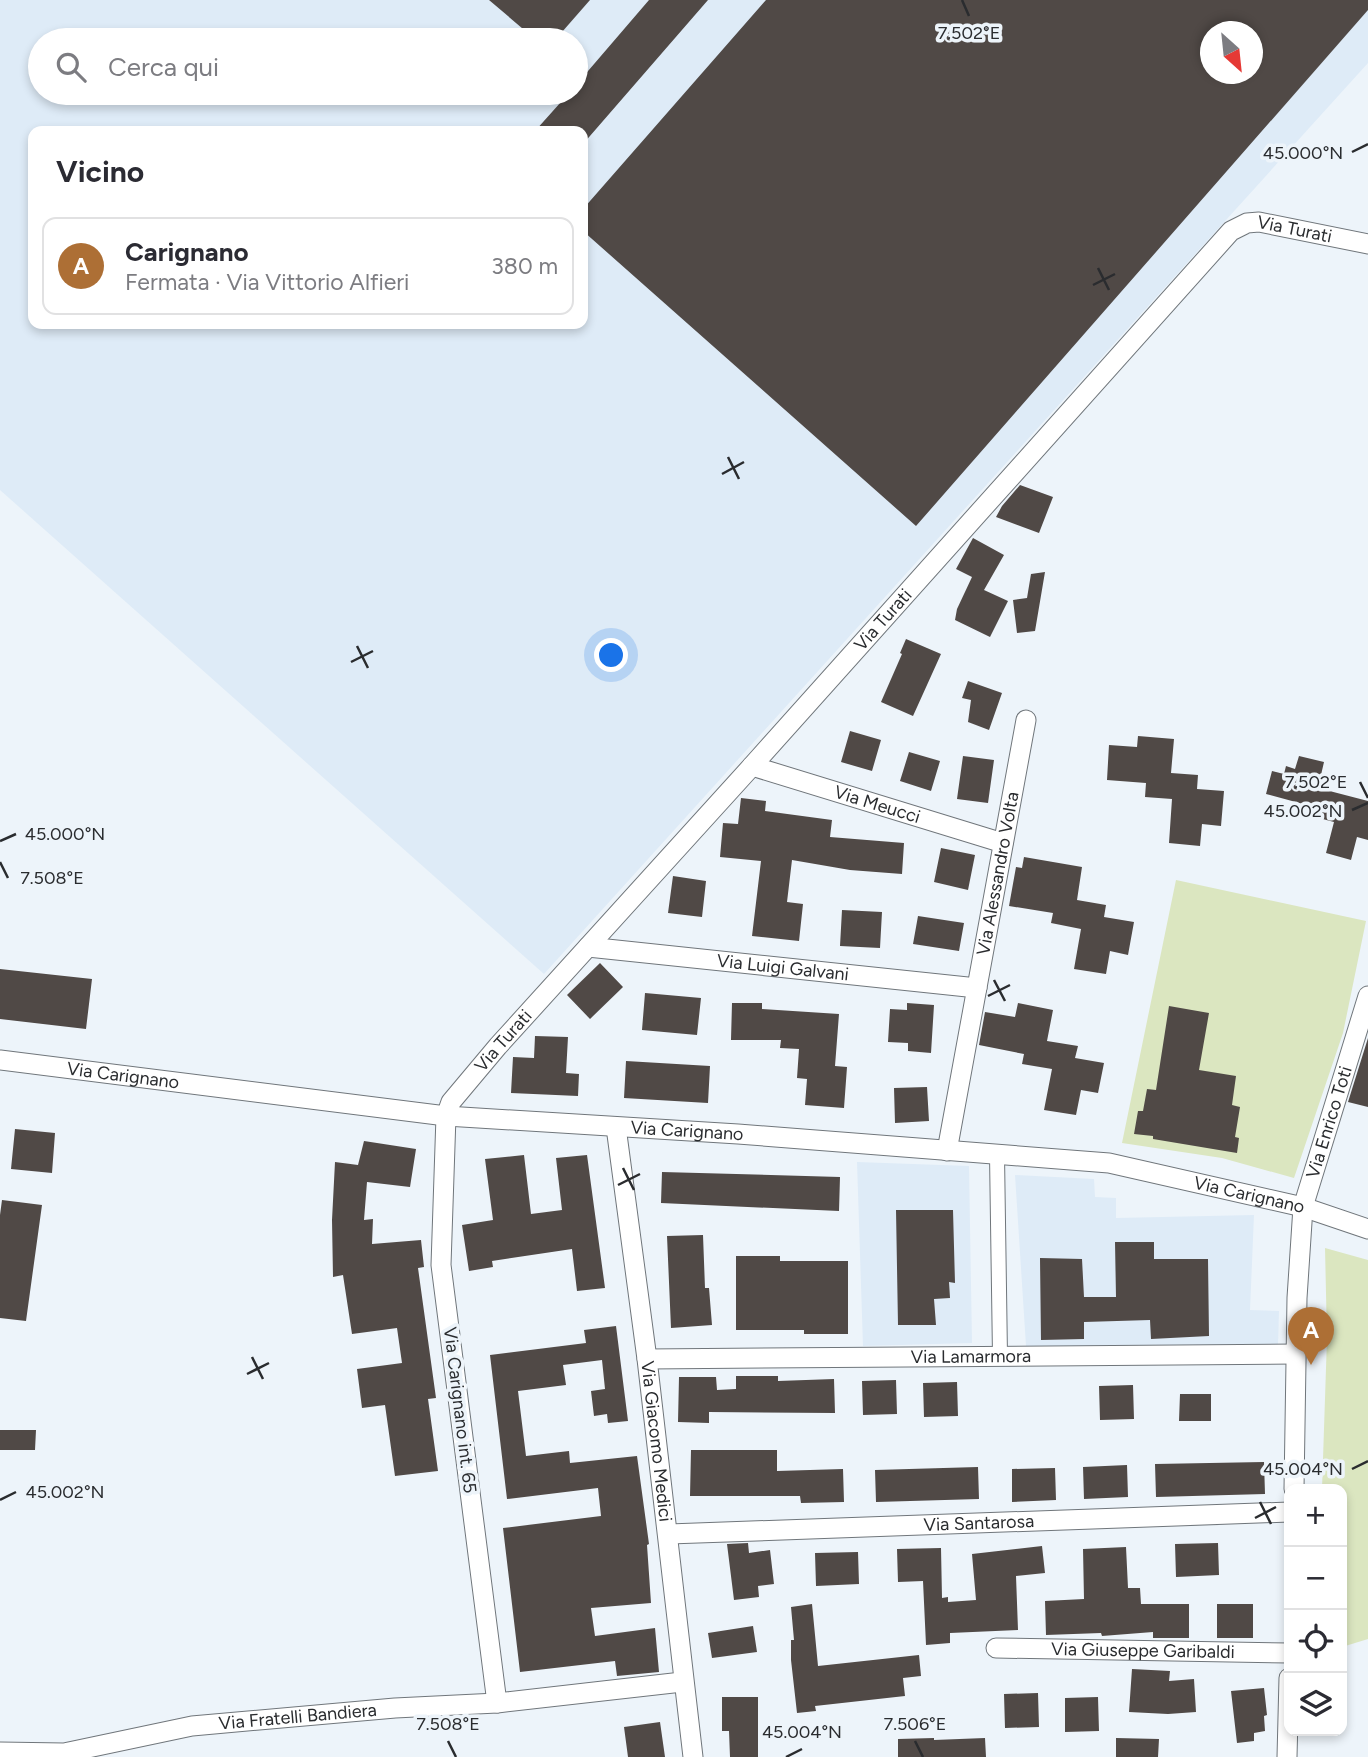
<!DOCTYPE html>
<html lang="it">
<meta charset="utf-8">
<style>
body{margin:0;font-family:Figtree,sans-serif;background:#f2f2f3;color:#2b2b33}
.controls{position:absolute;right:21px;bottom:21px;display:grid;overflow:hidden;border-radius:14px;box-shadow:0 4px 10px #0003}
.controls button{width:63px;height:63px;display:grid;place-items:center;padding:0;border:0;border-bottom:2px solid #e1e1e2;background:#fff;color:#2b2b33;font:35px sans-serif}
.compass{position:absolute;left:1200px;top:21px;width:63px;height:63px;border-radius:50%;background:#fff;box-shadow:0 4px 10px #0003;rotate:153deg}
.you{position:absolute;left:612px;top:656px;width:24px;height:24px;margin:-18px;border:5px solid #fff;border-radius:50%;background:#1a73e8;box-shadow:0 0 0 10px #1a73e833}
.badge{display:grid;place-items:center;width:46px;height:46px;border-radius:50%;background:#ad6f35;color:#fff;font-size:23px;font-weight:700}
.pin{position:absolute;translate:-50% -58px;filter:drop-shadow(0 2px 4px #0008)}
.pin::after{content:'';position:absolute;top:37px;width:24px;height:21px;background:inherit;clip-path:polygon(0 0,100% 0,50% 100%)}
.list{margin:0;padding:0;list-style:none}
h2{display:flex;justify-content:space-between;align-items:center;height:91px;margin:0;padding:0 28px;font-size:30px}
h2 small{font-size:23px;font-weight:400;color:#7c7c81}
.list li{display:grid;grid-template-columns:46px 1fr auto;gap:21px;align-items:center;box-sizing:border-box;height:98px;margin:0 14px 14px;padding:0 14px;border:2px solid #e1e1e2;border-radius:14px}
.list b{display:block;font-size:26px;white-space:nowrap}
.list p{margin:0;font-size:23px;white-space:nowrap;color:#7c7c81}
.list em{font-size:23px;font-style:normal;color:#7c7c81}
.icon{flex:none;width:38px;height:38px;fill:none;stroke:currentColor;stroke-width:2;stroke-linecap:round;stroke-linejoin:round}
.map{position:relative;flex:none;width:1368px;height:1757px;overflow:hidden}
.search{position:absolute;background:#fff;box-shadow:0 4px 10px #0003;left:28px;top:28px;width:560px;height:77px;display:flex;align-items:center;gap:18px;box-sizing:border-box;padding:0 24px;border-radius:38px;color:#7c7c81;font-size:26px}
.panel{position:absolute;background:#fff;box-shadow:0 4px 10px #0003;left:28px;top:126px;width:560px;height:203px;border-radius:14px}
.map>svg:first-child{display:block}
.built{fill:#deebf7;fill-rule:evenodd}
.green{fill:#dbe6c0}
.building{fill:#504946;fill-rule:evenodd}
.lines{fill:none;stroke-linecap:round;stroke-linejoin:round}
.pedestrian-casing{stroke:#70767b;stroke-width:16}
.minor-casing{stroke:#70767b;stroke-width:21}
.pedestrian{stroke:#fff;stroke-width:14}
.minor{stroke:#fff;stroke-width:19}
.ticks{fill:none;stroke:#2a2c2f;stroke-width:2.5}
.labels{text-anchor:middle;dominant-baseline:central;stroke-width:7;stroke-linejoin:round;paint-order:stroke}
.street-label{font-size:18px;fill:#2a2c2f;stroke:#edf4fa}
.ticks-label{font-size:18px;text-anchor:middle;fill:#2a2c2f;stroke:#edf4fa;stroke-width:7;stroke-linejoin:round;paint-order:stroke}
</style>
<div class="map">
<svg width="1368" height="1757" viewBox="0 0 1368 1757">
<rect width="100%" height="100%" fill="#edf4fa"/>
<path class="built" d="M0,0h1368v63l-824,911 -544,-484zM1210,32h42v42h-42zM40,40h536v53h-536zM33,131h550v193h-550z
M857,1162l112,4 3,177 -109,3z
M1015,1175l79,4 1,18 21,1v20l138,-3 -4,95 29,1 -1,35h-252z"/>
<path class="green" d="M1176,880l190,41 -23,112 -49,145 -72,-20 -100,-15z
M1325,1248l43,12v379l-26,8v-158h-20l5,-151z"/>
<path class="building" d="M489,0h101l-35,40h-19z
M649,0h59l-125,144v-13h-48l34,-38h7v-8z
M766,0h602v10l-452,516 -333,-295v-22zM1210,32h42v42h-42z
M1020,485l33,12 -14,36 -43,-16 6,-11z
M973,538l31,17 -20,35 24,11 -18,36 -35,-17 2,-11 15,-32 -16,-8z
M1045,572l-10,59 -18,2 -4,-33 14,-2 4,-24z
M906,639l35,15 -28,62 -32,-14 21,-48 -2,-1z
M968,681l34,12 -13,37 -21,-8 3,-22 -9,-2z
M850,731l31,9 -9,31 -31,-9z
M1138,736l36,3 -3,34 27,2 -1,14 27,2 -3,35 -19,-2 -2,22 -31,-3 3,-44 -27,-2 1,-14 -39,-3 2,-35 28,2z
M909,752l31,9 -9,30 -31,-10z
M963,756l31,4 -6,43 -31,-4z
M1299,756l25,6 -6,26 50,13v39l-11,-3 -6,23 -25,-7 8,-31 -34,-9 3,-9 -37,-10 6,-23 12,3 2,-8 9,3z
M741,798l25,3 -1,10 67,9 -2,17 74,6 -2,31 -52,-4 -58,-10 -5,42 16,2 -4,37 -47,-5 9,-75 -41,-4 3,-34 15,1z
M941,848l34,7 -7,35 -34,-8z
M1024,857l58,10 -5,33 29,5 -2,12 30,5 -6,33 -18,-4 -4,23 -32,-5 7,-40 -30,-6 2,-10 -44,-7 7,-39 6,1z
M673,876l33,5 -4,36 -34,-4z
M842,910l40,2 -2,36 -40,-2z
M918,916l46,7 -5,28 -46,-7z
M600,963l23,24 -33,32 -23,-24z
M0,969l92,10 -6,50 -86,-10z
M645,993l56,5 -4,37 -55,-5z
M732,1003h30v6l77,5 -4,52 12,1 -3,41 -39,-3 2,-26 -10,-1 2,-29 -19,-1 1,-8h-50z
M907,1003l27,2 -3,48 -23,-2v-8l-20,-1 2,-33 17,1z
M1018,1003l35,7 -6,31 31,5 -3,12 29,5 -6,30 -17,-3 -5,25 -32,-5 8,-41 -30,-5 2,-10 -45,-9 6,-33 30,5z
M1169,1006l40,7 -10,57 37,6 -4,29 8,2 -5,30 4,1 -2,15 -84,-14v-3l-19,-2 4,-23h5l4,-22 9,1z
M535,1036l33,1 -2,36 13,1 -1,22 -67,-3 2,-36 21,1z
M1368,1038v69l-20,-5z
M626,1061l84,5 -2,37 -84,-5z
M927,1087l2,34 -34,2 -1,-35z
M15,1129l40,4 -3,40 -41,-4z
M364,1141l52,8 -6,38 -43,-5 -3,38 9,-1 -1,25 49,-4 3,27 -6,1 18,130 -8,1 10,72 -43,5 -10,-71 -23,3 -5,-39 45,-6 -5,-35 -45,6 -9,-59 -10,2 -1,-57 3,-58 23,3z
M524,1155l7,59 31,-4 -6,-52 31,-3 18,133 -28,3 -5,-42 -80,12 1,6 -24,4 -7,-46 31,-5 -8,-61z
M662,1172l178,5 -1,34 -178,-8z
M2,1200l40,5 -16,116 -26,-3v-103z
M896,1210h57l2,73 -6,-1 1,16 -16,1 2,26h-38z
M703,1235l2,53h4l3,37 -41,3 -4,-92z
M1115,1242h39v17h54l1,77 -58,3 -1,-19 -66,2v17l-43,1 -1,-82 42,1 2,38h32z
M736,1256h44v5h68v73h-44v-4h-68z
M616,1326l12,95 -20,2 -1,-9 -13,2 -3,-25 14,-2 -3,-29 -39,5 3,20 -48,6 8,65 43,-5 1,12 67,-7 12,88 -2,1 4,58 -60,5 4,28 60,-8 4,44 -42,4 -2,-15 -95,11 -17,-144 98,-12 -3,-28 -91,11 -17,-144 96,-12 -2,-13z
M736,1376h42v5l56,-2 1,34 -126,-1v11l-31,-1 1,-45h37l1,13 19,-1z
M896,1380l1,34 -34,1 -1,-34z
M957,1382l1,34 -34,1 -1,-34z
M1133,1385l1,34 -34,1 -1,-34z
M1180,1394h31v27h-32z
M0,1430h36l-1,20h-35z
M691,1450h86v21l66,-2 1,33 -43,1 -1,-7h-110z
M1264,1462l1,32 -109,3 -1,-33z
M1127,1465l1,32 -44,2 -1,-32z
M978,1467l1,32 -103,3 -1,-32z
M1055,1468l1,32 -44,2v-33z
M748,1543l1,10 21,-3 4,34 -16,2 1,11 -25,3 -7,-56z
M1218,1543l1,32 -43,2 -1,-33z
M1042,1546l3,27 -29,3 2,54 -68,3v10l-24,2 -3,-64 -25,1 -1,-33 44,-1 1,50 6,-1v5l28,-2 -4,-46z
M1126,1547l2,41h12l1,16h48v34h-36v-6l-51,4 -1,-3 -55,2 -1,-34 39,-2 -1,-50z
M858,1552l1,32 -43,2 -1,-33z
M812,1604l6,62 101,-11 2,21 -18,2 2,18 -90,10 1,5 -19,2 -6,-53v-20h3l-3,-33z
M1217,1604h36v34h-36z
M753,1626l4,26 -45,6 -4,-25z
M1132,1669l38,2 -1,10 25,-2 2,33 -28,2 -39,-2z
M1264,1688l3,27 -3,1 1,15 -11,2v8l-17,2 -6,-52z
M1038,1693l1,34 -34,1 -1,-34z
M722,1697h36v60h-28l-1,-26h-7z
M1098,1697l1,34 -34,1v-34z
M660,1722l5,35h-37l-4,-30z
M934,1738v2l51,-2 1,19h-88v-18z
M1116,1738l43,1 -1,18h-42z"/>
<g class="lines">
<defs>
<path id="pedestrian" d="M997,1155l3,201"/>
<g id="minor">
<path id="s1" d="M752,766l251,77"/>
<path id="s2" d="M588,947l389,41"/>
<path id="s3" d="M0,1060l446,56 292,18 371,29 194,44 65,22"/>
<path id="s4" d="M616,1127l31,232 46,398"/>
<path id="s5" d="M947,1151l79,-431"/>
<path id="s6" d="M647,1359l648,-5"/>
<path id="s7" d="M1294,1489l3,-191 6,-91 65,-211"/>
<path id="s8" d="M669,1534l620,-22"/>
<path id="s9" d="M996,1648l293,5"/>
<path id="s10" d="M497,1703l-56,-438 5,-149 5,-14 47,-56 254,-280 479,-535 16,-8 12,-1 109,22"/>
<path id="s11" d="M0,1752l64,1 128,-27 203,-18 102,-5 185,-21"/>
<path d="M1287,1757l2,-79"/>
</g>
</defs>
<use href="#pedestrian" class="pedestrian-casing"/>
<use href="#minor" class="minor-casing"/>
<use href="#pedestrian" class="pedestrian"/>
<use href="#minor" class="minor"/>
</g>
<path class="ticks" d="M962,0l7,16M1352,152l16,-8M1098,268l11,22M1093,285l22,-11M728,457l11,22M722,474l22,-12M357,646l11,22M351,662l22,-11M1360,782l8,16M1352,810l16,-7M0,841l16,-7M0,862l8,16M994,980l11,21M988,996l22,-11M623,1168l11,22M618,1185l22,-11M252,1357l11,22M247,1374l22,-11M1352,1469l16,-8M0,1500l16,-8M1260,1502l11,22M1255,1518l21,-11M448,1741l8,16M915,1741l8,16M786,1757l16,-8"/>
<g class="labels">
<g class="street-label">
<text stroke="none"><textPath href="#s10" startOffset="1841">Via Turati</textPath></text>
<text stroke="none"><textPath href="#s10" startOffset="1253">Via Turati</textPath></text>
<text stroke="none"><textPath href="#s1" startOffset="131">Via Meucci</textPath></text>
<text stroke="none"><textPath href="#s5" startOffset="282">Via Alessandro Volta</textPath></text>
<text stroke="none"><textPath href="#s2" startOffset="196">Via Luigi Galvani</textPath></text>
<text stroke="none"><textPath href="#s10" startOffset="686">Via Turati</textPath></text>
<text stroke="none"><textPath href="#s3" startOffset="124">Via Carignano</textPath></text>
<text stroke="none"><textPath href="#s7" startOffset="371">Via Enrico Toti</textPath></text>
<text stroke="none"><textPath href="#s3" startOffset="691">Via Carignano</textPath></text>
<text stroke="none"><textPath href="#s3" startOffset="1258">Via Carignano</textPath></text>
<text stroke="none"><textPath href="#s6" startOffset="324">Via Lamarmora</textPath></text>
<text transform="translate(460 1410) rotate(83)">Via Carignano int. 65</text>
<text stroke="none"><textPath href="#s4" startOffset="317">Via Giacomo Medici</textPath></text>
<text stroke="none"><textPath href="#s8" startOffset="310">Via Santarosa</textPath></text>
<text stroke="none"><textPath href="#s9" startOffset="147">Via Giuseppe Garibaldi</textPath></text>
<text stroke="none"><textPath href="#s11" startOffset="301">Via Fratelli Bandiera</textPath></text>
</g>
</g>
<g class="ticks-label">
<text x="969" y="39">7.502°E</text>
<text x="1303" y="159">45.000°N</text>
<text x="1316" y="788">7.502°E</text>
<text x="1303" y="817">45.002°N</text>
<text x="65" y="840">45.000°N</text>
<text x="52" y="884">7.508°E</text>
<text x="1303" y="1475">45.004°N</text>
<text x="65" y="1498">45.002°N</text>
<text x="448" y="1730">7.508°E</text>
<text x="915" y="1730">7.506°E</text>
<text x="802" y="1738">45.004°N</text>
</g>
</svg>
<div class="controls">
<button>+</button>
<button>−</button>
<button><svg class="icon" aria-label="locate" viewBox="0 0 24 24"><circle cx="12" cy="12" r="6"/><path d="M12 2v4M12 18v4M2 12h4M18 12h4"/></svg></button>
<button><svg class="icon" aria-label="layers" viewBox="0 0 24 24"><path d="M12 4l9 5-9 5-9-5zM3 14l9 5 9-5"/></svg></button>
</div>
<svg class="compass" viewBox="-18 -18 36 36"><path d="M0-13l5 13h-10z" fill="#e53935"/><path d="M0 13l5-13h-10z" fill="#7c7c81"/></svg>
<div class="you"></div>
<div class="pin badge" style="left:1311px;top:1365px">A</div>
<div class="search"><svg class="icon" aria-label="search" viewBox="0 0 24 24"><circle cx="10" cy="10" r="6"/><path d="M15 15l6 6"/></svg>Cerca qui</div>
<section class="panel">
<h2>Vicino<small></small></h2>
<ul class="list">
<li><span class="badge">A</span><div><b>Carignano</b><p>Fermata · Via Vittorio Alfieri</p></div><em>380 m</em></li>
</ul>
</section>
</div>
